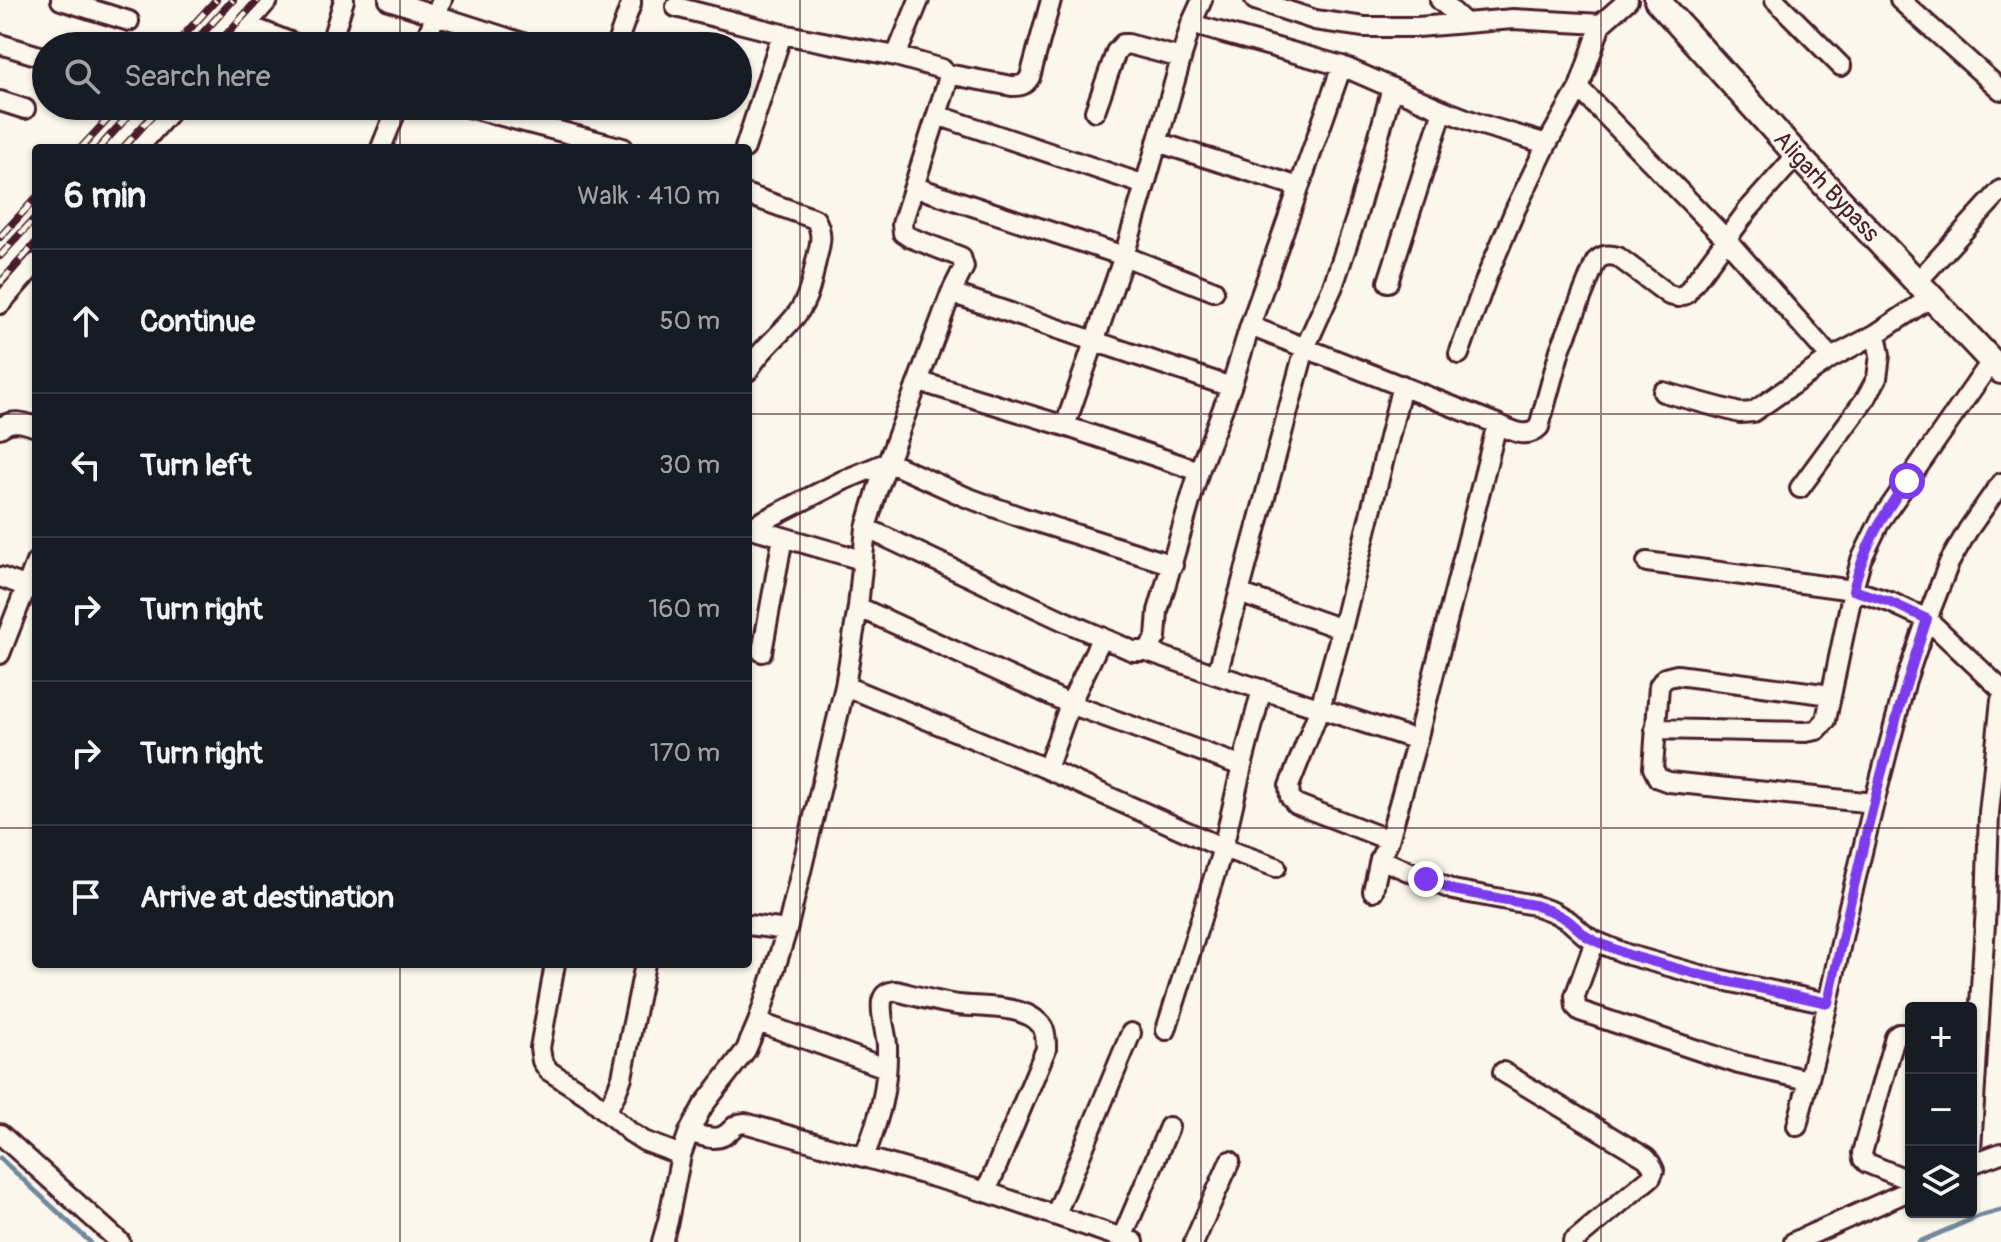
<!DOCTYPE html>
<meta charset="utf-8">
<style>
body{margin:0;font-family:Pangolin,sans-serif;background:#242831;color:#f1f3f6}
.controls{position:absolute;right:24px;bottom:24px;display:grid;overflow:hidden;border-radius:8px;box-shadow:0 2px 6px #0004}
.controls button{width:72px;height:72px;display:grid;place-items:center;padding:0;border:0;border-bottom:2px solid #363941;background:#171b24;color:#f1f3f6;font:40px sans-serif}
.stop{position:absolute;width:24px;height:24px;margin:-18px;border:6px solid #7c3aed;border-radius:50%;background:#fff}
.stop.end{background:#7c3aed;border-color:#fff;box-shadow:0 2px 8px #0008}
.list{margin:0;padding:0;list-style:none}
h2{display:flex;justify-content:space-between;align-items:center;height:104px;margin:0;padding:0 32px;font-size:34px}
h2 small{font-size:26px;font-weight:400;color:#9ea1a6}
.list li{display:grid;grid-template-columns:52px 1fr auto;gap:24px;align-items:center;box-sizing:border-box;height:144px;padding:0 32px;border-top:2px solid #363941}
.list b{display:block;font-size:30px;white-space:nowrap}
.list em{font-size:26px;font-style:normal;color:#9ea1a6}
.icon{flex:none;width:44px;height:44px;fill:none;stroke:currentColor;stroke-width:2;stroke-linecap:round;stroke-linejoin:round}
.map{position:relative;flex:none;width:2001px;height:1242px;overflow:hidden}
.search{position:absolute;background:#171b24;box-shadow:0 2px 6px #0004;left:32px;top:32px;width:720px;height:88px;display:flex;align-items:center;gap:20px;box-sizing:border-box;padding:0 28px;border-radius:44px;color:#9ea1a6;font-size:30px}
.panel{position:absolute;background:#171b24;box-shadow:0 2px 6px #0004;left:32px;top:144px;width:720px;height:824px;border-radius:8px}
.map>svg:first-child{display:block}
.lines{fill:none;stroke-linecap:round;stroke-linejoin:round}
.stream{stroke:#71889f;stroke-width:5}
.street-casing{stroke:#4a1f2b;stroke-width:24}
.secondary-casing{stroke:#4a1f2b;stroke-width:30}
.street{stroke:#fbf7ec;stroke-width:18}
.secondary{stroke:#fbf7ec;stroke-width:24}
.rail-casing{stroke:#4a1f2b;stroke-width:8}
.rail{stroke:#fbf7ec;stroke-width:5;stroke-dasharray:15;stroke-linecap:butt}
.route{stroke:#7c3aed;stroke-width:10}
.grid{fill:none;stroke:#4a1f2b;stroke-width:2;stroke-opacity:0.55}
.labels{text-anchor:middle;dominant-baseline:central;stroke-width:7;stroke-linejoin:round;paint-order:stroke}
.street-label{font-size:24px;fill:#4a1f2b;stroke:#fbf7ec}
</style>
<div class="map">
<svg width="2001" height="1242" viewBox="0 0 2001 1242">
<rect width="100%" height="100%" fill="#fbf7ec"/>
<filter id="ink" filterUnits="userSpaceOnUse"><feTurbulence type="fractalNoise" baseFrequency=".0125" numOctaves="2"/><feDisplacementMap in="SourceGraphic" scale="16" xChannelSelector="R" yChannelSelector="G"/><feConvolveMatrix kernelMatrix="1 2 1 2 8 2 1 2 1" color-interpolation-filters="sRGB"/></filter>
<g filter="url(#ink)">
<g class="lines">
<path class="stream" d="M0,1158l90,84
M1919,1242l60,-26 22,-6"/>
<defs>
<path id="street" d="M61,0l68,21
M389,0l143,46
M1255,0l60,20 49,7h54l95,-8 88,5
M1440,0l24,22
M1775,0l66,66
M1900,0l101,90
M676,7l106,27 114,22
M247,25l53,21
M0,44l46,14
M228,46l40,-46
M330,46l14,-46
M423,46l19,-46
M616,46l15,-42v-4
M1342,66l101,44 36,14 68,20
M947,74l65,12c10,0 13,-1 18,-9l21,-77
M1579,88l147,151 105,119
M0,101l25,8
M464,106l159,42
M1095,111l21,-59 7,-8h5l53,14
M937,115l208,70 -21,71 -59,170
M1157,142l142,45
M138,148l37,-42
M381,148l17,-42
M745,148l37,-114
M1145,185l46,-161 11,-24
M915,187l209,69 90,35
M748,195l67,24c9,15 5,26 1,42 -4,19 -7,37 -19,53 -15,20 -37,35 -49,57
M1918,281l83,-91
M1388,282l55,-172
M951,293l280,94
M0,304l36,-41
M1250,326l247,98
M1459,354l29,-80 28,-66 31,-64 32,-56 22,-64 27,-24
M918,381l147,45 134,45
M1663,392l77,21 13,-1 78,-54 45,-24 54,-36
M0,428c11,-9 23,-6 36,-1
M1800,488l66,-90 11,-20 3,-23 -4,-21
M748,527l114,33
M749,528l95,-48 44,-18 78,35 55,20 152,48
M866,528l198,93 69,30h14l9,-14 2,-26 41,-140 32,-84 19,-61 92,-260 -151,-42
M1647,562l206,28 37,12 37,17 22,-56 19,-33 33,-47
M0,577l36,13
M1239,593l103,36
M858,607l212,97 32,-67
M1147,651l70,24 200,65
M762,652l21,-115
M0,654l36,-92
M1217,675l88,-327 28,-62 23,-68 36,-130
M845,686l202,83 23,-65 172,62 20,-77
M1831,695l-154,-20 -12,3 -6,8 -6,82 5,10 11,4 205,21 32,-123 21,-61 74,70
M1655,729l151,3 11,-2 9,-10 27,-130 8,-30 19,-39 111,-159
M1047,769l176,79 53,19
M1389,840l-93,-36 -6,-7 -1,-11 31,-78 22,-79 60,-244
M1380,859l73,31 81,15 19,7 16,9 17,15 9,5 34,14 75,21 124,27
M1373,891l7,-32 9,-19 28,-100 80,-316c15,6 29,16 42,3l21,-77 36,-89c7,-6 12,-7 22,-4l51,38 9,2 8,-3 62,-84 49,-55
M748,925l39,5
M1595,941l-20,55 1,11 4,4 159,53 69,16
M555,964l-15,84 2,13 7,10 39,25 42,36 14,9 37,14
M758,1022l128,46
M1166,1030l57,-182 19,-82
M1911,1034h-12l-4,3 -33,116 1,6 4,4 44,18
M1503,1072l143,86 5,6 3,6 -3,7 -78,65
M607,1110l9,-17 6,-16 23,-113
M1797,1126l31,-123 21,-97 25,-103
M689,1132c10,3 24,9 34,4 11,-5 8,-12 22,-13l241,69 148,50
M0,1134l120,108
M1971,1150l15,-243 3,-94 12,-113
M864,1157c16,-41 24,-67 23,-112 -1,-13 -7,-30 -5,-44 2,-8 7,-9 14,-10 20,5 41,11 62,14 24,3 66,-1 83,20 5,6 5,16 5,24l-60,143
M1971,1164l30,-11
M1056,1214l75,-181
M1122,1238l47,-111
M662,1242l6,-21 13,-66 8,-23 14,-26 43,-56 12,-28 29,-92 58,-244 13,-79 8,-79 11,-37 74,-198 13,-26 -3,-10 -52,-20 -6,-4 -1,-9 46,-144 -1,-6 -5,-5 -46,-13 23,-56
M1194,1242l36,-81
M1794,1242l117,-52"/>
<g id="secondary">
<path id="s1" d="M1657,0l140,155 204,216"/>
</g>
</defs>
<use href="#street" class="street-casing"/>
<use href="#secondary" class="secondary-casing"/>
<use href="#street" class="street"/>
<use href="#secondary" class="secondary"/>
<defs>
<path id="rail" d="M174,46l42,-46
M191,46l42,-46
M216,46l42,-46
M81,148l39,-42
M99,148l38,-42
M123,148l38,-42
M0,237l36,-39
M0,256l36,-39
M0,283l36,-40"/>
</defs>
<use href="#rail" class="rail-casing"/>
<use href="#rail" class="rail"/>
</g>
</g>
<g class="lines" filter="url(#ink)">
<path class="route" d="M1426,879l27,11 81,15 19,7 16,9 17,15 9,5 34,14 75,21 124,27c28,-129 57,-259 99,-384l-37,-17 -37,-12c12,-45 27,-71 54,-109"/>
</g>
<path class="grid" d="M400,0v46M800,0v1242M1201,0v1242M1601,0v1242M400,106v42M0,414h36M748,414h1253M0,828h36M748,828h1253M400,964v278"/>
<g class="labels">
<g class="street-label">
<text stroke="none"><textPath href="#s1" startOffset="252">Aligarh Bypass</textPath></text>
</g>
</g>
</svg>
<div class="controls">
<button>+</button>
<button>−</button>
<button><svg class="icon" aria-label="layers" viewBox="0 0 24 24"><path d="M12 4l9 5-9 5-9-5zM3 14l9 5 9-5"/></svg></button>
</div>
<div class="stop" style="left:1907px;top:481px"></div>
<div class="stop end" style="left:1426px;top:879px"></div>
<div class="search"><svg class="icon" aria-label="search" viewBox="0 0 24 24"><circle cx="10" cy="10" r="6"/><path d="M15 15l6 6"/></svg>Search here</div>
<section class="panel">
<h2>6 min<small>Walk · 410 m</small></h2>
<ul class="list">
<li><svg class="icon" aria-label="ahead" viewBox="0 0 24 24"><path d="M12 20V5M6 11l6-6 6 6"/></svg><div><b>Continue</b></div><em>50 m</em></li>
<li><svg class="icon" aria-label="left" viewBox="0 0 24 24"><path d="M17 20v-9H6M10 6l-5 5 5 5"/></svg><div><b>Turn left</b></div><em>30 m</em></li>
<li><svg class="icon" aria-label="right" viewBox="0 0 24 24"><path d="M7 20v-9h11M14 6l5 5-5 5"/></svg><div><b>Turn right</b></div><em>160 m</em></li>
<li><svg class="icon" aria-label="right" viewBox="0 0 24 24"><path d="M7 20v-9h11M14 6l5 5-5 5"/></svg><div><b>Turn right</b></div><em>170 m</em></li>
<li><svg class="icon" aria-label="arrive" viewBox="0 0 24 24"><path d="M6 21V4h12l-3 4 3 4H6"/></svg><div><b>Arrive at destination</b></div></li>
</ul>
</section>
</div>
